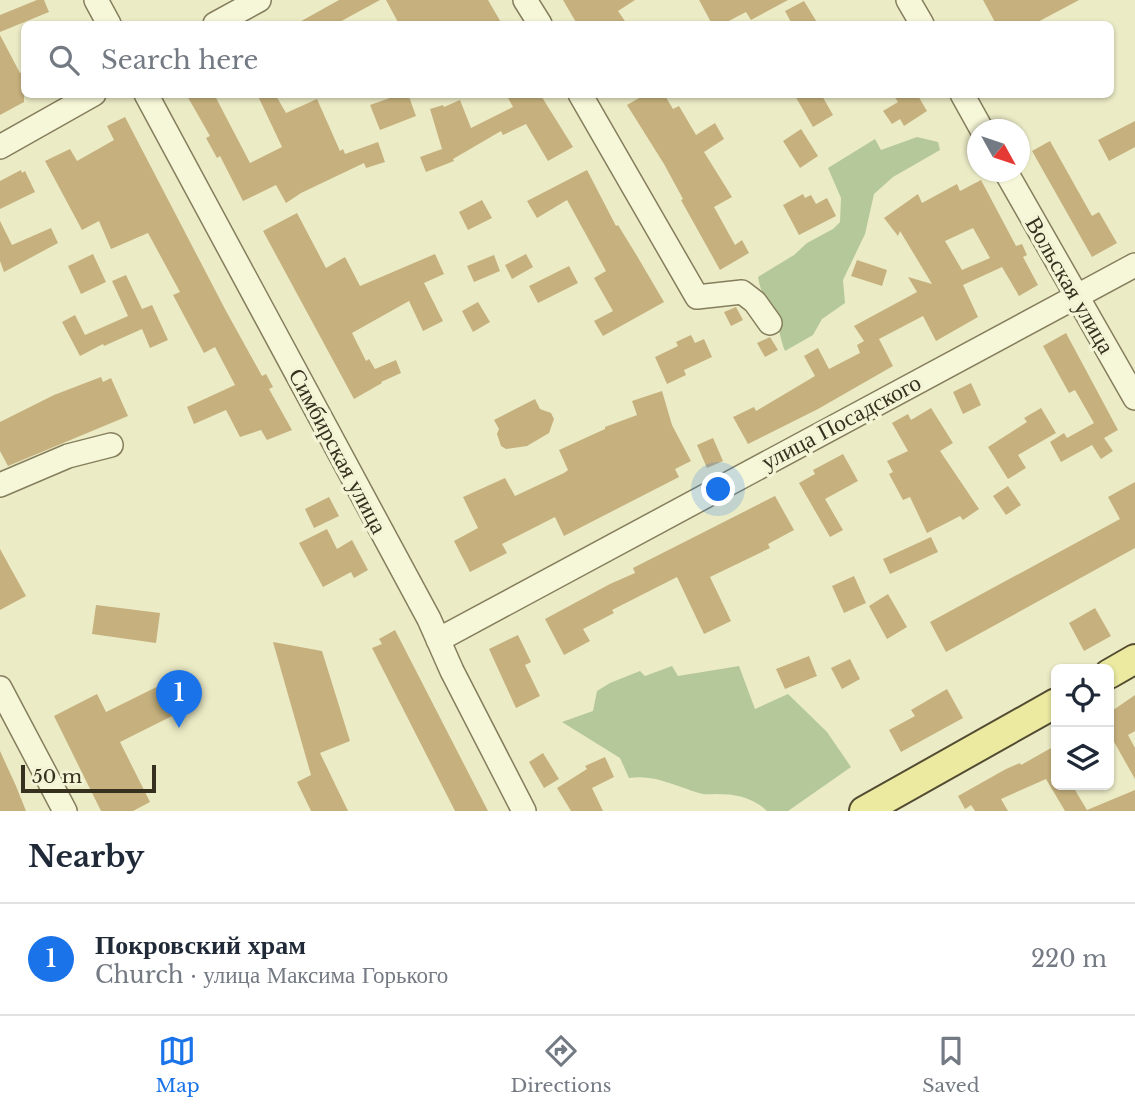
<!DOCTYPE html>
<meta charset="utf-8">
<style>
body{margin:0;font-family:"Libre Baskerville",serif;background:#f2f2f3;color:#1f2937}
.controls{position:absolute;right:21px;bottom:21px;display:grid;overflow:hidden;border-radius:10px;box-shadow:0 2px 5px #0004}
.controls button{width:63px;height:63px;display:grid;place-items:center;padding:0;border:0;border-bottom:2px solid #e0e1e3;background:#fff;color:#1f2937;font:35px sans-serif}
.compass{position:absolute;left:967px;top:119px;width:63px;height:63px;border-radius:50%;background:#fff;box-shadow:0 2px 5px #0004;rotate:130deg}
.scale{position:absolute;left:21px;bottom:18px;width:135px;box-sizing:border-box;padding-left:7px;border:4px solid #36311f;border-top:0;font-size:19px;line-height:24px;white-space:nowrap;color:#36311f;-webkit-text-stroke:5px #f3f3d5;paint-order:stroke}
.you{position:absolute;left:719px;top:490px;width:24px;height:24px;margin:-18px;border:5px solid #fff;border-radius:50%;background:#1a73e8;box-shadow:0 0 0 10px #1a73e833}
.badge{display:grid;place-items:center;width:46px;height:46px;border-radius:50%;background:#1a73e8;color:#fff;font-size:23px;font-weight:700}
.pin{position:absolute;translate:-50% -58px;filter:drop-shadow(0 2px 4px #0008)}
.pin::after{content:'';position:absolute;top:37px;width:24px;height:21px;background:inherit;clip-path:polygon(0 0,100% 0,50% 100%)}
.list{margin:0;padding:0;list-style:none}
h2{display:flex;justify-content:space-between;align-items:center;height:91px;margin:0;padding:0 28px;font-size:30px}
h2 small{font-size:23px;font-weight:400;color:#747a83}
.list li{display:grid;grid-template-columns:46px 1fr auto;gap:21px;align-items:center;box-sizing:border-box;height:112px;padding:0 28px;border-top:2px solid #e0e1e3}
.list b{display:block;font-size:26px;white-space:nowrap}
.list p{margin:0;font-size:23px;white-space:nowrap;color:#747a83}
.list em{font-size:23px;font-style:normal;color:#747a83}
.icon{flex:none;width:38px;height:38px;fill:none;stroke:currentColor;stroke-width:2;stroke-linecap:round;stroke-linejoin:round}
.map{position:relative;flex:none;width:1135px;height:811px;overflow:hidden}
.search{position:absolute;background:#fff;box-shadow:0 2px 5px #0004;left:21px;right:21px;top:21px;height:77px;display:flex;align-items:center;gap:18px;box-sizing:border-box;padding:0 24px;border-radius:10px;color:#747a83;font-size:26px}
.sheet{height:203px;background:#fff}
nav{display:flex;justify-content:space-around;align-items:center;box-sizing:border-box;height:98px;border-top:2px solid #e0e1e3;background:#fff;font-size:19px;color:#747a83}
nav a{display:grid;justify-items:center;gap:4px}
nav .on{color:#1a73e8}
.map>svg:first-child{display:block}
.green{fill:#b5c89a}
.building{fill:#c6b17e;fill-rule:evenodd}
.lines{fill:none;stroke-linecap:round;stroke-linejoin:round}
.minor-casing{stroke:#857e5d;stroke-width:26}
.major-casing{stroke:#534b31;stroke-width:32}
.minor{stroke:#f6f6d8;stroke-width:23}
.major{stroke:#ebeaa0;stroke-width:28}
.labels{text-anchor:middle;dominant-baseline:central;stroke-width:7;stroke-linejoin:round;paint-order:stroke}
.street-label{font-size:23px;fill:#36311f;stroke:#f3f3d5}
</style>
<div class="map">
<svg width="1135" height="811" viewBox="0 0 1135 811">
<rect width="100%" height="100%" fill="#ebebc6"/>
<path class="green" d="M917,137l21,5 2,8 -47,27 -19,17 -9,40 -22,46 2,23 -23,16 -9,16 -28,16c-5,-12 -6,-26 -12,-38 -6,-13 -13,-21 -15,-36l36,-22 13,-12 26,-14 7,-7 1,-24 -13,-30 47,-29 6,11z
M672,666l6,10 61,-10 16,43 33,-15 39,38 24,35 -63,44h-21c-15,-14 -31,-17 -51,-17 -6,0 -12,1 -17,-1 -23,-7 -45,-19 -70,-15l-9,-20 -58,-36 31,-11 4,-20 13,-8 30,-12 5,5z"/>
<path class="building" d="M37,0h7l5,12 -49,20v-17z
M339,0h41l-44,24h-40z
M386,0h102l14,24h-103z
M563,0h72l-17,11 9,13h-50z
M699,0h89l-37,20 -5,-8 -23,12h-11z
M983,0h96l-45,24h-38z
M804,1l14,23h-26l-7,-13z
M0,35l20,38 4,-2v31l-24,13z
M186,94h28l36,69 32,-16 -25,-53h18l11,19 31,-14 23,52 3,-2 2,5 33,-12 7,20 -19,6 -2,-5 -63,30 -15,10 -10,-18 -33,16 -23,-45 -3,2 -11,-20 4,-2z
M388,94h20l8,22 -36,14 -10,-25 20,-7z
M506,94h34l33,53 -25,14 -22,-37 -23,11 -2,-4 -48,28 1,2 -28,11 -6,-15 22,-8 -12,-40 13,-4 1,2 16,-7 11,28 42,-21z
M646,94h18l9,15 6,-3 17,29 19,-12 9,16 -20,13 28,45 -18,10 21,38 7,-5 7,13 -29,17 -39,-70 2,-1 -19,-35 -37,-59z
M794,94h27l12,21 -20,12z
M893,94h24l10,17 -23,15 -4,-7 -8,5 -9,-13 15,-9z
M125,117l101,194 36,65 4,-2 7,13 -4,2 23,41 -25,10 -6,-10 -21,7 -14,-27 -32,14 -7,-17 48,-22 -20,-38 -11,6 -31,-58 7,-3 -32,-59 -37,16 -12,-28 -17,9 -37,-69 25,-12 7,12 37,-21 -7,-14z
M1135,121v26l-26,14 -11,-21z
M801,129l17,27 -18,12 -17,-27z
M1050,141l42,75 7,-4 18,31 -25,14 -60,-106z
M21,170l1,3 3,-2 10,21 -35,17v-28z
M587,170l29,56 2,-1 19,31 27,46 -61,34 -9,-15 19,-10 -19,-33 12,-7 -39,-71 -30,18 -10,-17z
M981,180l35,66 6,-2 5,11 -4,2 15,28 -19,11 -17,-29 -39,18 15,32 -42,24 -13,-25 -44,23 14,27 -75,43 -70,35 -15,-27 21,-10 2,4 59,-35 -11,-20 14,-8 11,21 31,-16 -3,-8 7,-4 -10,-15 63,-34 -9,-15 24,7 -32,-53 -2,5 -14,-18 34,-24 4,9 35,-19 3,7zM973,228l17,30 -28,12 -17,-29z
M803,194l2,4 6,-3 5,9 11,-6 9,18 -37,19 -16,-30z
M482,200l10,18 -24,12 -9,-18z
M297,213l29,55 19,-11 15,29 75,-32 9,20 -20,9 19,38 -20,10 -14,-30 -57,32 14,28 3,-2 6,10 21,-9 5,13 -20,9 1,1 -28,16 -91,-168z
M0,221l12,24 39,-17 7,15 -54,29 -4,-11z
M93,254l13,28 -25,12 -13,-28z
M526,254l7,13 -21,12 -7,-14z
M494,255l6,16 -26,11 -7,-16z
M857,260l30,10 -5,16 -31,-10z
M569,266l9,17 -40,20 -9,-17z
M126,275l16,34 10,-4 16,35 -18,8 -8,-19 -38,17 -1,-2 -23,12 -18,-34 13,-7 10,20 43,-19 -16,-35z
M478,302l12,20 -17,10 -11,-21z
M736,307l7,13 -12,6 -7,-14z
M1066,333l52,97 -14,8 9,13 -12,8 -9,-14 -31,17 -11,-20 14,-9 3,5 27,-15 -19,-33 -6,3 -26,-47z
M691,335l4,8 9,-4 8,18 -28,13 2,5 -19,9 -12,-27 23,-11 -2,-4z
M770,337l8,13 -13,7 -8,-14z
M101,377l2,5 8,-4 17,38 -120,50 -8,-15v-29l54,-27z
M971,383l10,22 -18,9 -10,-22z
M662,391l10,34 19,36 -16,8 4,8 -115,59 -9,-19 -53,27 5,9 -37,19 -16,-31 24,-13 -15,-31 42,-19 10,18 49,-23 4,-3 -9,-20 46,-21v-2l32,-12 -5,-14z
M535,399l5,10 11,4 3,6 -5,14 -22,13 -21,3 -5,-3 -4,-12 2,-5 -5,-9z
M931,408l22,35 -13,8 39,58 -16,11 -3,-4 -33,17 -17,-36 -7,3 -14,-26 4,-2 -6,-11 21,-10 -16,-28 16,-9 3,6z
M1041,408l15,25 -38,22 8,13 -18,11 -20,-32 39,-25 -3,-4z
M713,438l10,23 -16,7 -10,-23z
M843,454l15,27 -33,18 18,31 -13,7 -31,-54 16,-9 -2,-4z
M1135,482v66l-189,104 -16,-30 190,-103 -12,-22z
M1008,486l13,19 -15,10 -13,-19z
M775,496l19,34 -26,14 2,4 -60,29 21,44 -27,13 -27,-57 -65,33 2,3 -31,16 7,12 -26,14 -19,-36 65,-35 25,-11 -2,-5z
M329,497l10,19 -25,12 -9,-19z
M327,529l10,20 15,-9 16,30 -14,8 -3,-6 -28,15 -24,-44z
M931,537l7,15 -48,22 -7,-15z
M0,549l26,47 -26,14z
M854,576l12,27 -22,10 -12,-27z
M888,594l19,33 -20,12 -18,-33z
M96,605l64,8 -4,30 -64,-9z
M1095,608l16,28 -27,15 -15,-28z
M395,630l93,181h-33l-83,-163 10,-4 -3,-5z
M518,635l13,27 -6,3 15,31 -24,12 -27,-59z
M273,642l49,9 28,90 -30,12 28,58h-37l-14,-29 14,-7z
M809,656l8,20 -32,13 -9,-20z
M850,659l10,20 -18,10 -11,-21z
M185,673l15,29 -80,40 30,60 -17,9h-32l-47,-95 43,-22 9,18z
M947,689l16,29 -62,34 -12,-22 26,-14 -4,-6z
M1135,695v36l-7,4 7,13v31l-26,-46v-20z
M1051,748l5,8v29h16l15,25 48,-20v21h-70l-19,-32 -45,20 7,12h-33l-4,-6 -6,4 -7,-13 48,-27 14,-6 1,2z
M0,751l16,35 10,25h-26z
M543,753l16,26 -15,9 -15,-26z
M605,757l9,20 -22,11 11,23h-32l-14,-23 30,-19 -2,-3z"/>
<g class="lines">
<defs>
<path id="minor" d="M96,0l13,24
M525,0l15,24
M908,0l14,24
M215,24l44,-24
M146,94l283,525 23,52 72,140
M580,94l117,203 45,-5 13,10 15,21
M962,94l20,36
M0,147l94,-53
M1006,172l129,226
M0,485l68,-29 43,-11
M438,640l697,-375
M0,688l65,123"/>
<path id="major" d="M1109,674l26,-15
M864,811l192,-108"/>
</defs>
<use href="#minor" class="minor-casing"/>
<use href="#major" class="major-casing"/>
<use href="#minor" class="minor"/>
<use href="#major" class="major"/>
</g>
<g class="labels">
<g class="street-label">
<text transform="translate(1070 285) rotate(60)">Вольская улица</text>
<text transform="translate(841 422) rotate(-28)">улица Посадского</text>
<text transform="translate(338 451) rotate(62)">Симбирская улица</text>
</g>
</g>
</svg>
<div class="controls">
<button><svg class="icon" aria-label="locate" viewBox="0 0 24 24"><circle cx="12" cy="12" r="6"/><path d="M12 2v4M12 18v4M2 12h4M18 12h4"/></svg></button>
<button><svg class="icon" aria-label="layers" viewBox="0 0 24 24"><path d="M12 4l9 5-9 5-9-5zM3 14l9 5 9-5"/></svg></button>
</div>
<svg class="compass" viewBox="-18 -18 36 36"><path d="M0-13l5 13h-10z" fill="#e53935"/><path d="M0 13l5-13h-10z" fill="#747a83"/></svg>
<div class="scale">50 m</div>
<div class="you"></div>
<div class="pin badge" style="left:179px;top:728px">1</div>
<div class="search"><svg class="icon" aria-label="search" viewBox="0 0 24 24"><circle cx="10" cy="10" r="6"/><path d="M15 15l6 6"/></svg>Search here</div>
</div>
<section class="sheet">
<h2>Nearby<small></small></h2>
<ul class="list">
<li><span class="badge">1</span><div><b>Покровский храм</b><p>Church · улица Максима Горького</p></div><em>220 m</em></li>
</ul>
</section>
<nav>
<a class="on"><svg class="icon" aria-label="map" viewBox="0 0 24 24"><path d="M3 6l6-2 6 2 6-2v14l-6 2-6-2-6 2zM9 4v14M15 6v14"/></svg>Map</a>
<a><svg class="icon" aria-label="directions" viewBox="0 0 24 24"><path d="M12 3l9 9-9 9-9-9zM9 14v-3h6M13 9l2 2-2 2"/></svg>Directions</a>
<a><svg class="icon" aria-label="saved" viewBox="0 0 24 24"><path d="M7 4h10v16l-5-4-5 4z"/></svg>Saved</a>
</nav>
